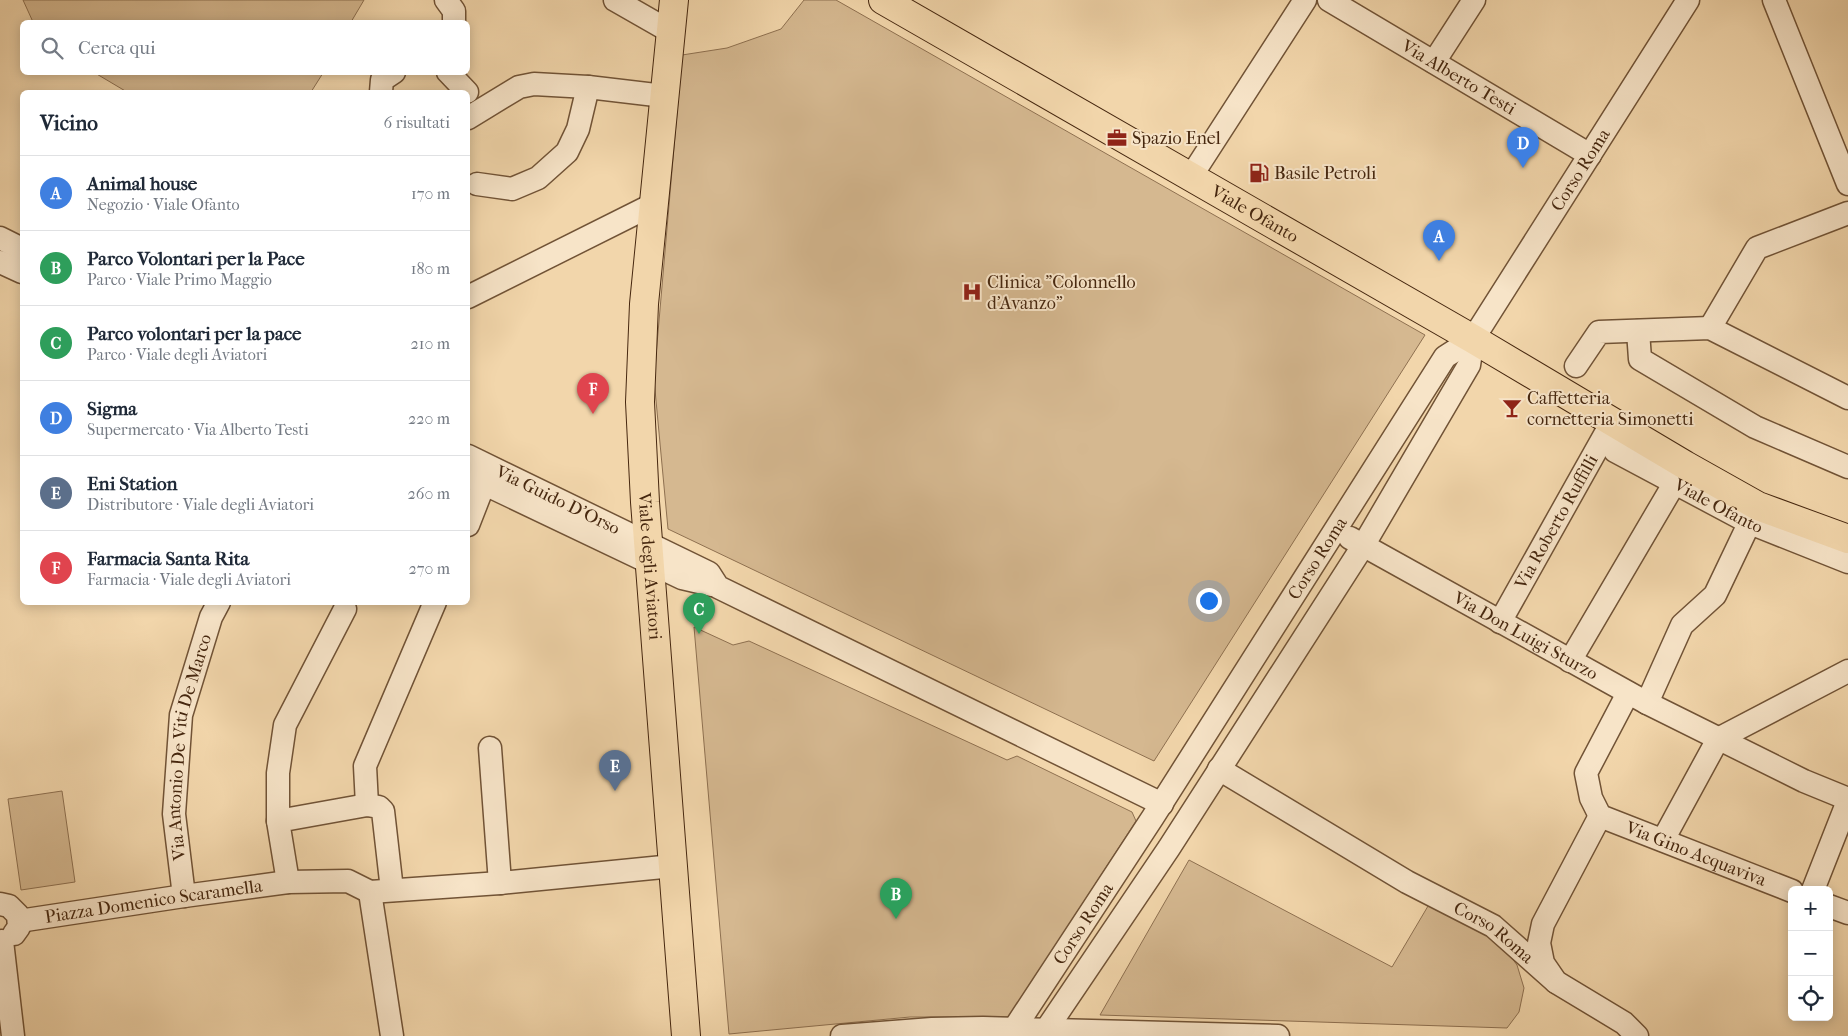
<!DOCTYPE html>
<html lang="it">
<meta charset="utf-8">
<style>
body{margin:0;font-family:"IM FELL French Canon",serif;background:#f2f2f3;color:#1f2937}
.controls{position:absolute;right:15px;bottom:15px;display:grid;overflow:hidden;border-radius:8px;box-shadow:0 2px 12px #0003}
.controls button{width:45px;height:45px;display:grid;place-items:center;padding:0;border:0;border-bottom:1px solid #e0e1e3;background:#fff;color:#1f2937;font:25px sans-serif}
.you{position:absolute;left:1208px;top:600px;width:18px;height:18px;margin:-12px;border:4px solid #fff;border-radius:50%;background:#1a73e8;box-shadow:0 0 0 8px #1a73e833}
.badge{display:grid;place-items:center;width:32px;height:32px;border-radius:50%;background:#8f2418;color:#fff;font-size:16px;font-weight:700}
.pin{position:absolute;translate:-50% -41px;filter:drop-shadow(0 1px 2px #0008)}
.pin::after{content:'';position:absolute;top:26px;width:18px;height:15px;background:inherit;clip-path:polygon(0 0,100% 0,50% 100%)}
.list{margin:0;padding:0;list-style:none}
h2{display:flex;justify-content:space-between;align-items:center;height:65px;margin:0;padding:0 20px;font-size:21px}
h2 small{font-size:16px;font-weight:400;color:#747a83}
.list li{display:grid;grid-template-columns:32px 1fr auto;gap:15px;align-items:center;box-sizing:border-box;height:75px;padding:0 20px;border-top:1px solid #e0e1e3}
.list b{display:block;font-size:19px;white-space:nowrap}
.list p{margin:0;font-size:16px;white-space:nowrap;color:#747a83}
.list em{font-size:16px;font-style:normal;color:#747a83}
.icon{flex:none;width:28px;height:28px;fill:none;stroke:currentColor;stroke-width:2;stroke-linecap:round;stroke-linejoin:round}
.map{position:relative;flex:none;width:1848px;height:1036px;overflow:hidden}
.search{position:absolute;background:#fff;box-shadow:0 2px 12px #0003;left:20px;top:20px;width:450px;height:55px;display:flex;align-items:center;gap:12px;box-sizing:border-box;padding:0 18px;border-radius:8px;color:#747a83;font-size:19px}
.panel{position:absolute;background:#fff;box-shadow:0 2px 12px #0003;left:20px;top:90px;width:450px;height:515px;border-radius:8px}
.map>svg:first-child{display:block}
.green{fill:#d5b890;stroke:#8e7050}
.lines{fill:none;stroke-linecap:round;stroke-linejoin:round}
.minor-casing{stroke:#715336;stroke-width:25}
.major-casing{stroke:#46270f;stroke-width:30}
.minor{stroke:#f7e4c8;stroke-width:22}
.major{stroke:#f2d6ab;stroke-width:28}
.labels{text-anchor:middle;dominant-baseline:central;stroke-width:4;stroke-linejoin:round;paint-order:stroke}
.street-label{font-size:18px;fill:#46270f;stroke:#f7e4c8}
.poi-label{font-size:18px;fill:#46270f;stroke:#f7e4c8;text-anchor:start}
</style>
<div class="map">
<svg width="1848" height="1036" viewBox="0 0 1848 1036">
<rect width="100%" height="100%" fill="#f2d6ab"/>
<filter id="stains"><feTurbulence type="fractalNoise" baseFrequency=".004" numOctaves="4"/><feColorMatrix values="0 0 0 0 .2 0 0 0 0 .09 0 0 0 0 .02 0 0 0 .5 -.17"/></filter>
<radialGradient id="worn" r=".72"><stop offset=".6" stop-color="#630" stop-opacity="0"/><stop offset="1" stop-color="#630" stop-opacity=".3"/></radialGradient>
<path class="green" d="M23,0h341l-13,22h-318z
M804,0h32l589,335 -271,426 -486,-232 -14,-150 28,-324 45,-7 54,-19z
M95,73h228l-12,19h-184z
M694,627l39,18 16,-4 258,119 10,-4 115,56 4,9 -127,196h-99l-181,17z
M62,791l13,91 -54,8 -13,-91z
M1189,860l203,107 39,-66 67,38 19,26 7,23 -5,24 -12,16 -407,-13z"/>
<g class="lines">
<defs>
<g id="minor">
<path d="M446,0l8,11v11"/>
<path d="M615,0l56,32"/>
<path id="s1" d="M1329,0l261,155"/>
<path d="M1774,0l74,184"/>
<path d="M1434,62l40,-62"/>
<path d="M448,72l19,20"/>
<path d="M381,92l1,-12 12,-8"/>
<path d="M468,118l51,-31 15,-3 54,3 76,9"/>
<path d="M1190,178l115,-178"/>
<path d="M477,184l35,5 26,-11 29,-26 11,-23 10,-42"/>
<path d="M0,238l22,11"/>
<path d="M0,262l22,10"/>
<path d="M468,297l186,-93"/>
<path d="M1710,328l47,-80 91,-35"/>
<path d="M1638,331l2,28 115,68 93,40"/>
<path d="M1576,366l23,-34 111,-4 138,70"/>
<path id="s2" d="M1626,430l-11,21 135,72 98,39"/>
<path id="s3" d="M468,456l241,117 9,14 444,217"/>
<path d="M468,476l214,102 30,7"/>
<path d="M468,525l16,-41"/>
<path id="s4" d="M1350,538l297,165 157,78 44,18"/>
<path id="s5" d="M1500,622l112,-200"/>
<path d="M1570,661l111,-189"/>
<path id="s6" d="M1628,693l-42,80 5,25 9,18 192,75"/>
<path d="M1647,703l35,-78 33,-30 41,-86"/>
<path d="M490,748l10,135"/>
<path id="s7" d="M1219,769l188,113 86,44 63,56"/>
<path d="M367,805l-2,-39 70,-164"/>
<path d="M1600,816l-57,108 -4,19 4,20 13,19 68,41 13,13"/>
<path d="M278,821v-48l7,-48 60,-116"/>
<path d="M1663,840l55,-101 130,-68"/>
<path d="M288,882l-10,-61 89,-16 12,2 4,4 9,79"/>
<path d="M1813,890l35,-89"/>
<path d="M370,892l130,-9 173,-17"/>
<path d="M370,892l22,144"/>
<path id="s8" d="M184,896l-10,-82 7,-99 30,-98 8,-15"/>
<path d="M0,904l9,2 9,9 1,12 -5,7"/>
<path d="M1829,906l19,7"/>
<path id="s9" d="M19,921l165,-25 104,-14 60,-1 22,11"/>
<path d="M2,941l11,95"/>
<path id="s10" d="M1014,1029l139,-212 292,-460 28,-18"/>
<path id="s11" d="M1046,1030l123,-182 194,-302 106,-181 4,-26 215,-339"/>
<path d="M842,1036l90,-7 51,-1 295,8"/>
</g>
<g id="major">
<path id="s12" d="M674,0l-30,304 -4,98 5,100 41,534"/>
<path id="s13" d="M883,0l590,339 212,126 73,41 90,33"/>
</g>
</defs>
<use href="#minor" class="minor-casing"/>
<use href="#major" class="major-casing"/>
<use href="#minor" class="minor"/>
<use href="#major" class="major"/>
</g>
<defs>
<symbol id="office-bare" viewBox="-9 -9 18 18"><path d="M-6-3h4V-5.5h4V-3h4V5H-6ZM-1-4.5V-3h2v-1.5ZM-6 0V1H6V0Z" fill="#8f2418" stroke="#f7e4c8" stroke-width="2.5" paint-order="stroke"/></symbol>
<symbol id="fuel-bare" viewBox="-9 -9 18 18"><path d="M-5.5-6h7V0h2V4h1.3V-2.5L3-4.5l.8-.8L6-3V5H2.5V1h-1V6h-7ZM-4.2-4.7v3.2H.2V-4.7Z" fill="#8f2418" stroke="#f7e4c8" stroke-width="2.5" paint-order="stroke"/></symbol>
<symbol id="hospital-bare" viewBox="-9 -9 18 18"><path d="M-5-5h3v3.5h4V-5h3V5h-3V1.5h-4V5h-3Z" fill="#8f2418" stroke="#f7e4c8" stroke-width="2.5" paint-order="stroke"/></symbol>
<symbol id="bar-bare" viewBox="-9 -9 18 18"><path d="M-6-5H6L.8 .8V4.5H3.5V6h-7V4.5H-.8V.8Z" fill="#8f2418" stroke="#f7e4c8" stroke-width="2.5" paint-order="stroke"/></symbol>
</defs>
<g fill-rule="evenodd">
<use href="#office-bare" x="1103" y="124" width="28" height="28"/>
<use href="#fuel-bare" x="1245" y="159" width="28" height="28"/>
<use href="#hospital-bare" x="958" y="278" width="28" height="28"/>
<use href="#bar-bare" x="1498" y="394" width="28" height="28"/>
</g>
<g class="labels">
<g class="street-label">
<text stroke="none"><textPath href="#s1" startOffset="151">Via Alberto Testi</textPath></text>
<text stroke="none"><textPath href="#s11" startOffset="1015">Corso Roma</textPath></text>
<text stroke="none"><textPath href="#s13" startOffset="429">Viale Ofanto</textPath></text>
<text stroke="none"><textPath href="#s3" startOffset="100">Via Guido D'Orso</textPath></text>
<text stroke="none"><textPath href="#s2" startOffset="141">Viale Ofanto</textPath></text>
<text stroke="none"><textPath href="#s5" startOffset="115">Via Roberto Ruffilli</textPath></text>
<text stroke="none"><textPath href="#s10" startOffset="560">Corso Roma</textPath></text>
<text stroke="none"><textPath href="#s12" startOffset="568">Viale degli Aviatori</textPath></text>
<text stroke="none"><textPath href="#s4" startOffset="201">Via Don Luigi Sturzo</textPath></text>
<text stroke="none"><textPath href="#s8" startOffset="151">Via Antonio De Viti De Marco</textPath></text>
<text stroke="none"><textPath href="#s6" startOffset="239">Via Gino Acquaviva</textPath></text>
<text stroke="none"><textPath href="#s9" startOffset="136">Piazza Domenico Scaramella</textPath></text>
<text stroke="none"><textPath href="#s10" startOffset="126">Corso Roma</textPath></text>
<text stroke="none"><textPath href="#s7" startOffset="320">Corso Roma</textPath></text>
</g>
<g class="poi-label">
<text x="1132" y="138">Spazio Enel</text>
<text x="1274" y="173">Basile Petroli</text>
<text x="987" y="282">Clinica "Colonnello<tspan x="987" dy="21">d'Avanzo"</tspan></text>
<text x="1527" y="398">Caffetteria<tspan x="1527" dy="21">cornetteria Simonetti</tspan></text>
</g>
</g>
<rect width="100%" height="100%" filter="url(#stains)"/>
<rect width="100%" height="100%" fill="url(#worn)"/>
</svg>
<div class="controls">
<button>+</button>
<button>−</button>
<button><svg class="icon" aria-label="locate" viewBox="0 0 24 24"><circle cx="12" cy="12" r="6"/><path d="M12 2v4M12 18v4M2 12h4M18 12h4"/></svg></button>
</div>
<div class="you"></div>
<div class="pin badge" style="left:1439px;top:261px;background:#3f7fe0">A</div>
<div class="pin badge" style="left:896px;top:919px;background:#2e9e5b">B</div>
<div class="pin badge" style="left:699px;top:634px;background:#2e9e5b">C</div>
<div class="pin badge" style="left:1523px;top:168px;background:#3f7fe0">D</div>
<div class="pin badge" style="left:615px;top:791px;background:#5c6f8a">E</div>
<div class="pin badge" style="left:593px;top:414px;background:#e0444e">F</div>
<div class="search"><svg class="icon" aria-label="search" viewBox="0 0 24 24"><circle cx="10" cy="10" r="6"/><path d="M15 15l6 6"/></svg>Cerca qui</div>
<section class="panel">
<h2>Vicino<small>6 risultati</small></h2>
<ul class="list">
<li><span class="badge" style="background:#3f7fe0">A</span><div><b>Animal house</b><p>Negozio · Viale Ofanto</p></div><em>170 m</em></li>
<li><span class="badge" style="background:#2e9e5b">B</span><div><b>Parco Volontari per la Pace</b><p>Parco · Viale Primo Maggio</p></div><em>180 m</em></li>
<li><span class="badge" style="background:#2e9e5b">C</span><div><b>Parco volontari per la pace</b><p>Parco · Viale degli Aviatori</p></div><em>210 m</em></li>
<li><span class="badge" style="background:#3f7fe0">D</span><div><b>Sigma</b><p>Supermercato · Via Alberto Testi</p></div><em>220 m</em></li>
<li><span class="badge" style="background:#5c6f8a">E</span><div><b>Eni Station</b><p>Distributore · Viale degli Aviatori</p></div><em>260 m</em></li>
<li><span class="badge" style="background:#e0444e">F</span><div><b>Farmacia Santa Rita</b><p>Farmacia · Viale degli Aviatori</p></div><em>270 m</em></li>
</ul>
</section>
</div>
